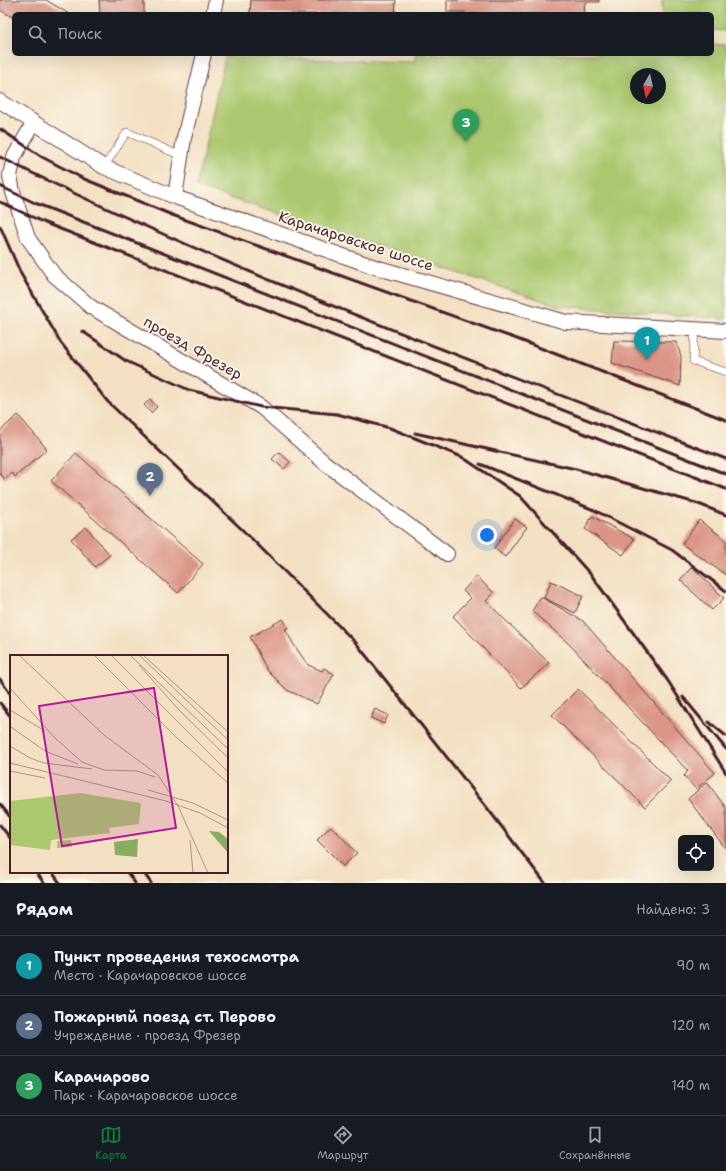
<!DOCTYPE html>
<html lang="ru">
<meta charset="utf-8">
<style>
body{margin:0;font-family:"Shantell Sans",sans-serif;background:#20242c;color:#f1f3f6}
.controls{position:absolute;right:12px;bottom:12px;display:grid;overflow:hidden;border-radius:6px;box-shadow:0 4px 16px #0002}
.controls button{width:36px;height:36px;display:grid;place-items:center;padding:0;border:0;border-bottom:1px solid #363941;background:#171b24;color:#f1f3f6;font:20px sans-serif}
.compass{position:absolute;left:630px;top:68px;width:36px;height:36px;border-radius:50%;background:#171b24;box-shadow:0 4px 16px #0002;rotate:189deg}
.you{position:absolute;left:487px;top:535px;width:14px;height:14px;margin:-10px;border:3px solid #fff;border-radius:50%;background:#1a73e8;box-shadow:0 0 0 6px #1a73e833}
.badge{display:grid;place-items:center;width:26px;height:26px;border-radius:50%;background:#0b8043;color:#fff;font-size:13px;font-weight:700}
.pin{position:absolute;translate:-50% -33px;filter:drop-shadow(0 1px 2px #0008)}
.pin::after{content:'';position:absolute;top:21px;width:14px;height:12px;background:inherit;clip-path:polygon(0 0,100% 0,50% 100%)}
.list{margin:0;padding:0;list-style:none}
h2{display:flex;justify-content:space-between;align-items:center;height:52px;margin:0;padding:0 16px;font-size:17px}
h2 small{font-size:13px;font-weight:400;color:#9ea1a6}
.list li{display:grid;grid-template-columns:26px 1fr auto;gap:12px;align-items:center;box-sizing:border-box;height:60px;padding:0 16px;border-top:1px solid #363941}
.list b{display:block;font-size:15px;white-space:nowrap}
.list p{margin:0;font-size:13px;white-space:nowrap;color:#9ea1a6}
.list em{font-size:13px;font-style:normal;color:#9ea1a6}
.icon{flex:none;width:22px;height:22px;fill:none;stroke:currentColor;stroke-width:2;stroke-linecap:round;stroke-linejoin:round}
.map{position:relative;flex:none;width:726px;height:883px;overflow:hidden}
.search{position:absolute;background:#171b24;box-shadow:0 4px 16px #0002;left:12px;right:12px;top:12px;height:44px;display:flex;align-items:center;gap:10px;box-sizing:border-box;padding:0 14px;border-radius:6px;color:#9ea1a6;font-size:15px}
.sheet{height:232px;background:#171b24}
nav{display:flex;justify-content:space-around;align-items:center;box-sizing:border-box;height:56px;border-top:1px solid #363941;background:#171b24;font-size:11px;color:#9ea1a6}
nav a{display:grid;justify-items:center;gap:2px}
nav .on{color:#0b8043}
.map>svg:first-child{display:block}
.green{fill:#abc86f;stroke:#7a744d;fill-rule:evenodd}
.building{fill:#da9586}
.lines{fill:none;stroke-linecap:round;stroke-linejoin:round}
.service-casing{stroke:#633c42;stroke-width:8}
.minor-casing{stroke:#633c42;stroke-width:16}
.service{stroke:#fff;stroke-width:7}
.minor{stroke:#fff;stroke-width:14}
.rail{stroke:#4a1f2b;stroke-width:3}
.labels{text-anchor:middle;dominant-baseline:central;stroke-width:3.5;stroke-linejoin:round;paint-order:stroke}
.street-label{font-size:15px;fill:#4a1f2b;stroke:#fbf7ec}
.inset-road{fill:none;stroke:#af9386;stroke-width:1}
.view{fill:#b5179e;fill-opacity:0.15;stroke:#b5179e;stroke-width:2}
.inset-edge{fill:none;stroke:#4a1f2b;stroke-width:2}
</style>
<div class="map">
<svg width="726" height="883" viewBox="0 0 726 883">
<rect width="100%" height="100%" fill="#fbf7ec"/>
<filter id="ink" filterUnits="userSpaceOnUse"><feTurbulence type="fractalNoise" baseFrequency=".025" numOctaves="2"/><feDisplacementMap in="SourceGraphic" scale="8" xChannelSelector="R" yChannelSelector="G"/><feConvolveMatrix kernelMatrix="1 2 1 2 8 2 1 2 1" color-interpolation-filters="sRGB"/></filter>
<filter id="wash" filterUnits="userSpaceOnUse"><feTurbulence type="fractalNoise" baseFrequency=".012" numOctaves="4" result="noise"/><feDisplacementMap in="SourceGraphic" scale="16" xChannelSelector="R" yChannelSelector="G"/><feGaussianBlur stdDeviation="0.9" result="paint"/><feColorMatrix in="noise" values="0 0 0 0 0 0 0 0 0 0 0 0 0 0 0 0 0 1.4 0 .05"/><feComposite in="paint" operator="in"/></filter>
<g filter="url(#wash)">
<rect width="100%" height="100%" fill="#f3e0c2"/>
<path class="green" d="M662,0h64v31l-14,-1v-16h-50z
M712,44l14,1v274l-167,-13 -363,-119 29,-130 190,5v-8h297zM636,74h24v24h-24z"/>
<g id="blocks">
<path class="building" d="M0,0h46l23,14h-55v4l-14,-8z
M99,0h45v14h-44z
M251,0h145l-1,14h-145z
M447,0h152v2h-14l-1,12h-119v-2h-18z
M614,341l62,1 5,14 -1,30 -68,-23z
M150,399l7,8 -6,6 -7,-8z
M18,415l29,34 -32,28 -3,-4 -7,6 -5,-5v-43z
M279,452l11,10 -6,7 -12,-10z
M76,453l127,111 -25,29 -127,-112z
M592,516l42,23 -11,16 -38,-26z
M515,519l12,8 -22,30 -11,-9z
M699,520l27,20v35l-44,-31z
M86,527l24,28 -15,12 -24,-28z
M692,567l32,31 -12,12 -32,-30z
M476,576l18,17 -8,8 63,62 -28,25 -68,-72 18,-18 -8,-7z
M551,581l32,15 -8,17 -31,-15z
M541,597l42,24 132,152 -19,16 -12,-13 4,-5 -119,-127 -37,-33z
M283,619l5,9 -3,1 9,16 14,20 14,6 2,-3 10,6 -17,30 -30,-14 -20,-20 -17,-33z
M578,689l93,92 -26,26 -93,-92z
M375,709l13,6 -4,9 -13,-6z
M707,782l19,26v41l-38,-50z
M331,826l26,27 -14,13 -26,-26z"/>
</g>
</g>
<g filter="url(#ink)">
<use href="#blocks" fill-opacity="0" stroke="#633c42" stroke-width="1"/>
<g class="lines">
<defs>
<path id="service" d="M104,167l23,-35 54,24
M695,329l-2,32 33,11"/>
<path id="minor" d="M213,14l3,-14
M0,101l104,66 71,30 200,70 191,55 160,9
M34,122l-20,35 -4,19 3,16 15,46 26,37 37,32 170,100 64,56 122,91
M175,197l9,-59 20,-84"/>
</defs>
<use href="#service" class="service-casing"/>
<use href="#minor" class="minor-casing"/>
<use href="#service" class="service"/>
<use href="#minor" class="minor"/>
<path class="rail" d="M0,129l42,28 40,21 90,37 345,124 209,81
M0,157c234,118 482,207 726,302
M0,186l35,17 691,271
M0,202l45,21 681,266
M0,226l21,48 40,69 47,59 144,137 104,104 132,166 57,74
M82,331l44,30 63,29 72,17 76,7 53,14 72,29 58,39 72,80 76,105 58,92
M415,433l161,36 120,34 30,12
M480,464l114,46 78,40 54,41
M0,679l11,16
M683,697l43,52
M0,703l11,14
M709,722l17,14
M0,804l11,14
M0,825l11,14
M36,872l8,11
M52,872l8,11
M127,872l8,11
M143,872l8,11"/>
</g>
</g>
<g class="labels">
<g class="street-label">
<text transform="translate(356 241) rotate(18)">Карачаровское шоссе</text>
<text transform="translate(193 348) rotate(30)">проезд Фрезер</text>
</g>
</g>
<g transform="translate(10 655)">
<rect width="218" height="218" fill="#f3e0c2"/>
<path d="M70,138l61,10 -2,21 -30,4 1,5 -59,7 -1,10 -40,-5v-44zM61,185l1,7 -15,1v-7z" fill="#abc86f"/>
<path d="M199,176l10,1 9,7v14zM128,184l-1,18 -22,-2 -1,-13z" fill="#88ac62"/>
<path class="inset-road" d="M9,0l85,80 54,40 20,31 30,67M84,0l82,82 52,46M101,0l117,117M120,0l98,94M129,0l89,85M133,0l85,77M129,10l40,45 49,48M0,33l44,49 28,25 22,8 33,1 18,6M0,55l35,21M1,72l34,24 33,13M0,91l20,12 14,5 48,6M0,108l156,38 34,12 28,15M0,116l35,7M138,135l45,13 35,17M180,185l3,33"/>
<path class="view" d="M144,33l22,140 -114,18 -23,-140z"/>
<rect width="218" height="218" class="inset-edge"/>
</g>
</svg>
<div class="controls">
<button><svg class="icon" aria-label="locate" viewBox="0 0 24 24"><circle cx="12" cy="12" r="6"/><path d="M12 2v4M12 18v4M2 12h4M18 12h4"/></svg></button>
</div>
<svg class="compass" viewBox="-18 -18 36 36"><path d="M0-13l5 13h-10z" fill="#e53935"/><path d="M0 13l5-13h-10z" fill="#9ea1a6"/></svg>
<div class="you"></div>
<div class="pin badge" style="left:647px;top:360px;background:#0f9aa8">1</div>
<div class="pin badge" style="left:150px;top:496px;background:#5c6f8a">2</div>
<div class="pin badge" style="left:466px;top:142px;background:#2e9e5b">3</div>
<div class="search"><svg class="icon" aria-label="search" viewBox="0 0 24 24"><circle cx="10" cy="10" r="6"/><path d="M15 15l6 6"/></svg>Поиск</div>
</div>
<section class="sheet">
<h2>Рядом<small>Найдено: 3</small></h2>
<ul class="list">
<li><span class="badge" style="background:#0f9aa8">1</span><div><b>Пункт проведения техосмотра</b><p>Место · Карачаровское шоссе</p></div><em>90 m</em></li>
<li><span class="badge" style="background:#5c6f8a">2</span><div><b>Пожарный поезд ст. Перово</b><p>Учреждение · проезд Фрезер</p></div><em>120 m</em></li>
<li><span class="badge" style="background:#2e9e5b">3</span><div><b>Карачарово</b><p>Парк · Карачаровское шоссе</p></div><em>140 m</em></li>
</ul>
</section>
<nav>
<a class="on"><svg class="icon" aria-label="map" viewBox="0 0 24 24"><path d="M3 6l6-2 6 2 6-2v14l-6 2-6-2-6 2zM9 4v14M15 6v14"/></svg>Карта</a>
<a><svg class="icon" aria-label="directions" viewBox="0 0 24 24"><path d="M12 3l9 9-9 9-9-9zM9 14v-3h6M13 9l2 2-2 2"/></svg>Маршрут</a>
<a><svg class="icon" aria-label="saved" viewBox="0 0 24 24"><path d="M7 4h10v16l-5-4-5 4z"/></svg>Сохранённые</a>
</nav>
